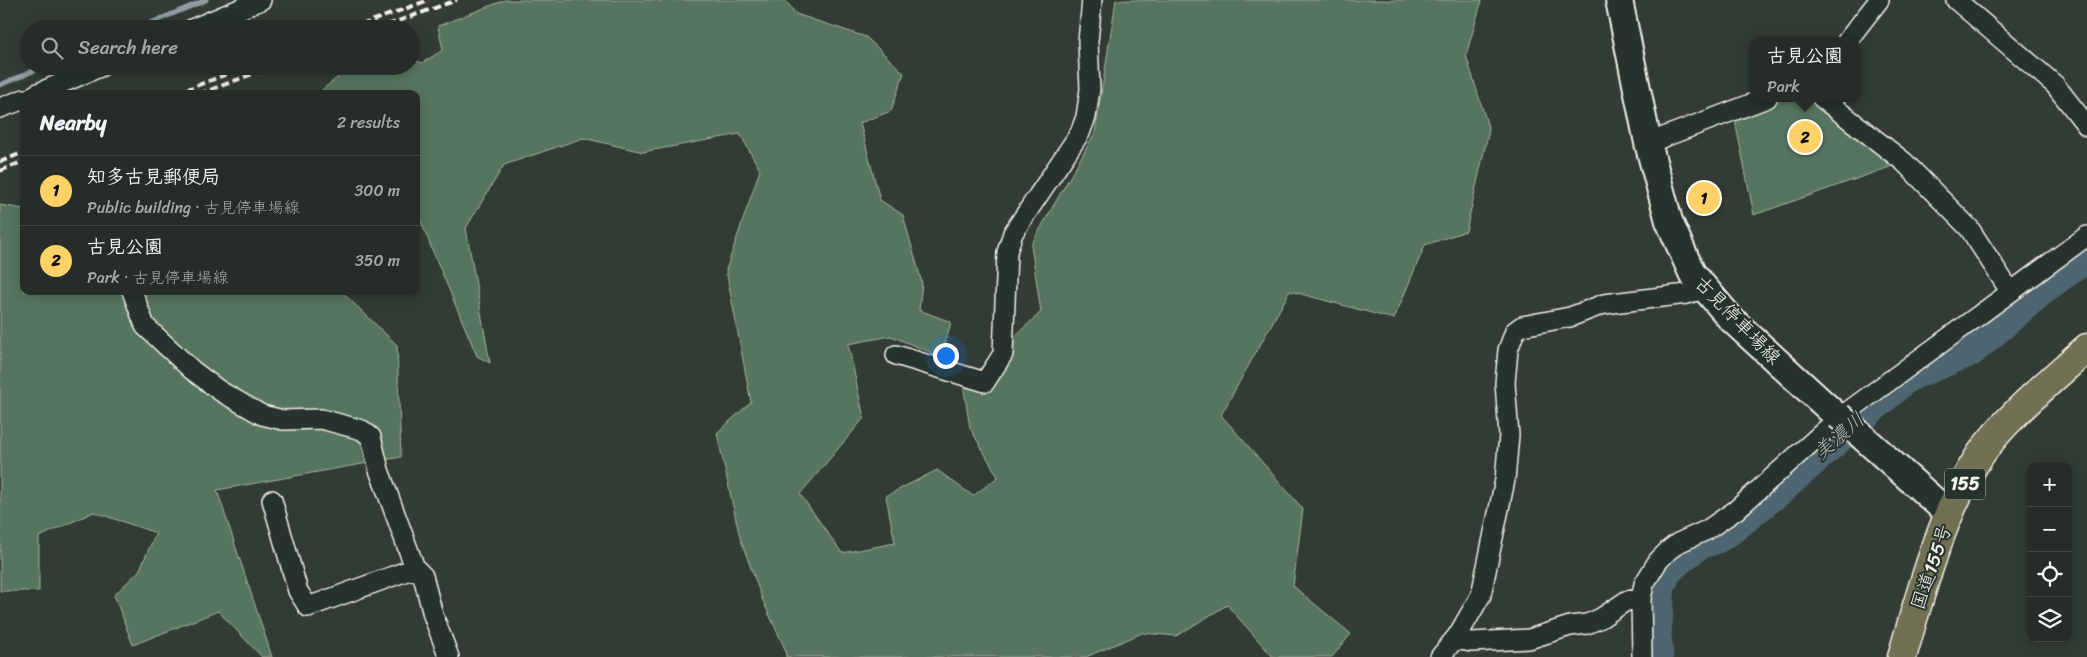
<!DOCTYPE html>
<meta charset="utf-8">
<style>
body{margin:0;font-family:Sriracha,"Klee One",sans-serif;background:#323833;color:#f1f3f6}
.controls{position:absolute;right:15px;bottom:15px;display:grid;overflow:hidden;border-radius:10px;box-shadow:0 2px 12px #0003}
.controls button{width:45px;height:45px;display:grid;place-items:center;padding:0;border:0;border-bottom:1px solid #424844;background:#262c27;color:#f1f3f6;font:25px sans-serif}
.you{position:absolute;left:945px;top:355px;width:18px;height:18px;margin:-12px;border:4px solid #fff;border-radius:50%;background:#1a73e8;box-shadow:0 0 0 8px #1a73e833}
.badge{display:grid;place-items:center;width:32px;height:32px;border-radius:50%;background:#ffd166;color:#111;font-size:16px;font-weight:700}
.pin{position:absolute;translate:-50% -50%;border:2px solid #fff;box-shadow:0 1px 5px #0006}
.popup{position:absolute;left:1750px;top:37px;width:110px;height:65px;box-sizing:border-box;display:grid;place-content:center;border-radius:10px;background:#262c27;filter:drop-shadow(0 1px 4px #0005);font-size:16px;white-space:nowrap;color:#a4a7a7}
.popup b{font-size:19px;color:#f1f3f6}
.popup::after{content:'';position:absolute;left:50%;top:100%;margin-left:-10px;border:10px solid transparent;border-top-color:#262c27}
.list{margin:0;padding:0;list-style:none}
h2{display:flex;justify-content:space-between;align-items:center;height:65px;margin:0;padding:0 20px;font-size:21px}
h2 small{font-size:16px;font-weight:400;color:#a4a7a7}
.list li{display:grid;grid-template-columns:32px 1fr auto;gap:15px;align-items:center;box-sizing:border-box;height:70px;padding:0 20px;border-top:1px solid #424844}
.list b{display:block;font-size:19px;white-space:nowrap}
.list p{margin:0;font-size:16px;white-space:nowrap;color:#a4a7a7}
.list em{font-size:16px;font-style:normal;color:#a4a7a7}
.icon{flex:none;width:28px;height:28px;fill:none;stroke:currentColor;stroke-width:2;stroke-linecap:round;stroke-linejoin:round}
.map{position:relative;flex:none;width:2087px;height:657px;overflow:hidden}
.search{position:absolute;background:#262c27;box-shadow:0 2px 12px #0003;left:20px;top:20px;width:400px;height:55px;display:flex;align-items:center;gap:12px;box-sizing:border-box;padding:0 18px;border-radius:28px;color:#a4a7a7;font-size:19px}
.panel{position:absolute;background:#262c27;box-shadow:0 2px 12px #0003;left:20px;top:90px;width:400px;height:205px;border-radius:10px}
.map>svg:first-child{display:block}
.green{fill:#57755e;stroke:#a6b3a3}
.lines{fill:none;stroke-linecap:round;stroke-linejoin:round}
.stream{stroke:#909ea1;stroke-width:5}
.river{stroke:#4e6672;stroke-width:31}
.street-casing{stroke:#f4f1e8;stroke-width:22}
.secondary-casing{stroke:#f4f1e8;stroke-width:30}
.highway-casing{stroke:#f4f1e8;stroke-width:31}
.street{stroke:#26332d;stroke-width:19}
.secondary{stroke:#26332d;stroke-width:26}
.highway{stroke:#716f52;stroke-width:28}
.rail{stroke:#f4f1e8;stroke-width:4;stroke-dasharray:8 4;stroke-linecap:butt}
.secondary-bridge-casing{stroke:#f4f1e8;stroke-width:30;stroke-linecap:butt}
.secondary-bridge{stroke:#26332d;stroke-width:26}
.labels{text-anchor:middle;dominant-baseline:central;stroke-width:4;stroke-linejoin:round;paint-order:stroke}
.shield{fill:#26332d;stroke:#b6b8b0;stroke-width:1}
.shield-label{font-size:18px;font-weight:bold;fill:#f4f1e8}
.street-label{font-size:19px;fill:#f4f1e8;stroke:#26332d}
.water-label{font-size:20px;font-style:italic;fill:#b2b9b9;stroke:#26332d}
</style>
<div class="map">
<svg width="2087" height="657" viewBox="0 0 2087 657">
<rect width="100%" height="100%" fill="#323b34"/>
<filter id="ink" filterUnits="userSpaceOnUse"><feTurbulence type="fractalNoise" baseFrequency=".02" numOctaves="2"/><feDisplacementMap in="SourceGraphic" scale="10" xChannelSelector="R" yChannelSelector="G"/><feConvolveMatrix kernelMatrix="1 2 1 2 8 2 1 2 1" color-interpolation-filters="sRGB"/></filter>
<g filter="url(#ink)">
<path class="green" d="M505,0h153l3,2 1,-2h123l11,14 70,23 38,36 -13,38 -31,12 20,77 23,15 19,68 -3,27 32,12 -9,35 -51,-21 -43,8 16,74 -64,76 42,59 53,-10 -9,-47 51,-26 36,26 25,-19 -28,-49 -7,-44 78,-72 -10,-67 64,-112 21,-133h366l-16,55 23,75 -23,101 -41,14 -31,74 -104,-28 -69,124 82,94 -10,77 58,48 -19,23h-59l-46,-52 -51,31 -34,-3 -56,24h-300l-1,-8 -22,-48 -23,-63 -23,-105 34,-31 -25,-132 34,-100 -20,-36 -97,18 -60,-14 -79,27 -38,63 24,135 -13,-7 -46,-109 -15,-39v-114h-99l35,-28h59v-8l11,5 21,-13 -5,-24z
M1764,98h58l82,64 -150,53 -21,-104z
M0,205l24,4v82h320v3l53,51 4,112 -184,33 55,167h-10l-44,-46 -85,34 -19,-50 25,-24 17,-38 -62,-21 -55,25v54h-39z"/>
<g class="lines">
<path class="stream" d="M136,29l70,-29
M0,85l45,-19"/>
<path class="river" d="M1658,657l-2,-23 4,-49 7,-14 15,-14 17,-13 18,-6 13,-8 50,-40 127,-113 64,-26 73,-63 43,-31"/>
<defs>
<path id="street" d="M1956,0l99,85 32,41
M192,29l69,-29
M1847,41l32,-41
M36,94l66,-28
M1822,98l82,64 65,66 41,63
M0,108l24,-9
M1648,143l119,-45
M132,291l13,35 47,44 28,21 42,24 21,5 38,-1 41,11 9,7 8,33 36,98 8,8 10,39 16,42
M896,355l89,27 18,-28 4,-102 6,-19 67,-100 6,-16 4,-28 -2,-48 4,-41
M272,500l26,91 10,16 107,-39
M1455,639l16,3 58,-3 41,-13 17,-2 14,-6 25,-17 15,-2
M1440,657l18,-22 23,-40 24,-115 4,-45 -4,-52 3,-33 7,-19 7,-5 48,-9 34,-13 83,-10 10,-3 6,-5
M1642,657l-1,-58 3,-15 14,-23 11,-11 9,-7 29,-13 29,-20 103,-92 248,-182"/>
<path id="secondary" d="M1619,0l29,143 21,78 23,52 39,46 108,99v-2
M1864,438l85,76"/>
<path id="highway" d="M1902,657c19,-66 40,-144 78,-202 25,-37 73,-76 107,-107"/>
</defs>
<use href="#street" class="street-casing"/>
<use href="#secondary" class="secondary-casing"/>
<use href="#highway" class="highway-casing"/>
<use href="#street" class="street"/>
<use href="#secondary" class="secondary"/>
<use href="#highway" class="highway"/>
<path class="rail" d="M350,29l79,-29
M376,29l81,-29
M174,94l75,-28
M199,94l75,-28
M0,162l24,-10
M0,171l24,-10"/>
<defs>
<path id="secondary-bridge" d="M1839,416l25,22"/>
</defs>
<use href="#secondary-bridge" class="secondary-bridge-casing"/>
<use href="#secondary-bridge" class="secondary-bridge"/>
</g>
</g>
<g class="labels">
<rect class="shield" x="1945" y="468.5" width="40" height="31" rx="4"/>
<g class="shield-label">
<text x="1965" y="484">155</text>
</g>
<g class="street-label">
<text transform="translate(1738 320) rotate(46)">古見停車場線</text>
<text transform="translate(1931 567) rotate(-71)">国道155号</text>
</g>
<g class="water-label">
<text transform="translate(1839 436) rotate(-41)">美濃川</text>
</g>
</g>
</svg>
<div class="controls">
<button>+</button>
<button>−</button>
<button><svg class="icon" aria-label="locate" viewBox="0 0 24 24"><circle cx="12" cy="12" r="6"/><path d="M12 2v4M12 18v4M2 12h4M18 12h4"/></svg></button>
<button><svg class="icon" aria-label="layers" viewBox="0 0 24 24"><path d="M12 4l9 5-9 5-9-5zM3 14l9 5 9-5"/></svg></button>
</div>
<div class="you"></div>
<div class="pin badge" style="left:1704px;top:198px">1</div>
<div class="pin badge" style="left:1805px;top:137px">2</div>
<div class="popup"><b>古見公園</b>Park</div>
<div class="search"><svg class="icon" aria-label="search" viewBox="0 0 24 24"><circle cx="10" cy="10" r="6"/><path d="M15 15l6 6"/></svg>Search here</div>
<section class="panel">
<h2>Nearby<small>2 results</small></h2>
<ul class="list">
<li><span class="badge">1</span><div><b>知多古見郵便局</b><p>Public building · 古見停車場線</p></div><em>300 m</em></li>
<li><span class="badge">2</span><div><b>古見公園</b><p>Park · 古見停車場線</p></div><em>350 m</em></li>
</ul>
</section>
</div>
